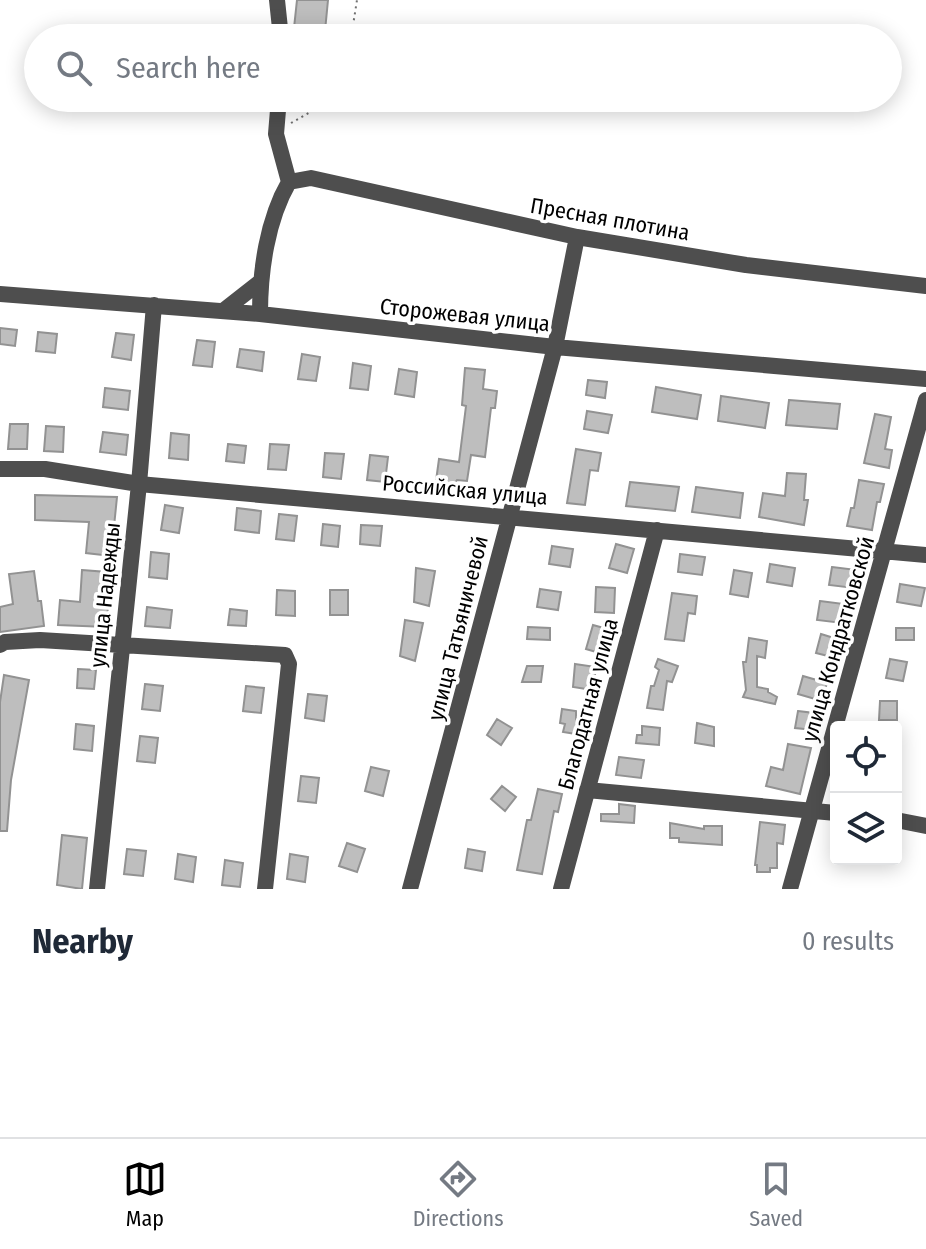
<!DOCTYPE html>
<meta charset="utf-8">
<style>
body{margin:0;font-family:"Fira Sans Condensed",sans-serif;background:#f6f6f7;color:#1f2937}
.controls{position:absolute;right:24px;bottom:24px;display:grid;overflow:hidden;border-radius:8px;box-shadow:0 4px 20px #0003}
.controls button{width:72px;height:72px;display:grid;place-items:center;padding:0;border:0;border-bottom:2px solid #e0e1e3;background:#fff;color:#1f2937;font:40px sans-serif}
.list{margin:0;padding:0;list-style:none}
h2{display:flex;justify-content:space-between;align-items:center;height:104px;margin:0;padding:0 32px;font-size:34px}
h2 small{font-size:26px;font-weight:400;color:#747a83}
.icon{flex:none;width:44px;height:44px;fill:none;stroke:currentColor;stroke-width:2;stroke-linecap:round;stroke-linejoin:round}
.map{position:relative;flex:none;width:926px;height:889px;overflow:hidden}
.search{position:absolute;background:#fff;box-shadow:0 4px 20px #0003;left:24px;right:24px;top:24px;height:88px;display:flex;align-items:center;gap:20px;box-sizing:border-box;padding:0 28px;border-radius:44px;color:#747a83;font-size:30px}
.sheet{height:248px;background:#fff}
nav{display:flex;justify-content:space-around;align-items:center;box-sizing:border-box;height:112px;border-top:2px solid #e0e1e3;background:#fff;font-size:22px;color:#747a83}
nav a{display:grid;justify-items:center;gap:4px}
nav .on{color:#000}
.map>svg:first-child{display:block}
.building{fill:#bebebe;stroke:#929292;stroke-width:2}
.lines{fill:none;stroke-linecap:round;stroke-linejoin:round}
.path{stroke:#707070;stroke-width:2;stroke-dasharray:2 4;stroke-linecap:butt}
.minor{stroke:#4e4e4e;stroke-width:16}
.labels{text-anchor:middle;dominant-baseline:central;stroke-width:7;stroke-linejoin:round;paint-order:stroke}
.street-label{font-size:22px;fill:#000;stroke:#fff}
</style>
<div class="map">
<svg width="926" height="889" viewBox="0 0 926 889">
<rect width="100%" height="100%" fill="#fff"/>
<path class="building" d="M297,0h31l-3,31 -31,-3z
M233,26l36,6 1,6h-39z
M0,328l17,2 -2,16 -15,-2z
M38,332l19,2 -2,19 -19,-2z
M116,333l18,2 -3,25 -19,-3z
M197,340l18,2 -3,25 -19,-2z
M240,349l24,3 -2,19 -25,-4z
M302,354l18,3 -4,24 -18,-2z
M353,363l18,3 -3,24 -18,-2z
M465,368l20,2 -2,19 14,2 -2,17h-4l-6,49 -14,-2 -4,26 -10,-1 -3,4 -18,-3 3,-22 20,3 7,-56 -4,-1z
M399,369l18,3 -3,25 -19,-3z
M588,380l19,2 -2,16 -19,-3z
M656,387l45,8 -4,24 -45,-7z
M105,388l25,3 -2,19 -25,-3z
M721,396l48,7 -4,25 -47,-7z
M789,400l51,4 -3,25 -51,-4z
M587,411l25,4 -4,18 -24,-4z
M875,414l16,3 -6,32 7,1 -3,18 -25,-5z
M10,424h18l-1,25h-19z
M46,426l18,1 -1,25 -19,-1z
M103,432l25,3 -2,20 -26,-3z
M171,433l18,2 -1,25 -19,-2z
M228,444l18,2 -2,17 -18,-2z
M270,444l19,1 -3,25 -18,-1z
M576,449l25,4 -3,18 -8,-1 -5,35 -18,-2z
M325,453l19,1 -3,25 -18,-2z
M370,455l18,2 -3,25 -18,-2z
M787,473l19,1 -2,26h4l-4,25 -45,-8 4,-24 22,3z
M859,480l25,4 -4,18h-3l-5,28 -25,-4 4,-18h3z
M630,482l49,5 -4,24 -49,-5z
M696,487l47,6 -3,25 -48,-6z
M35,495l82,2 -6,59 -25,-3 3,-31 -54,-2z
M165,505l18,3 -4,25 -18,-3z
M237,508l24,3 -2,22 -24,-3z
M279,514l18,2 -3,25 -18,-2z
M323,524l17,2 -2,21 -17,-2z
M361,525l21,1 -2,20 -20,-2z
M616,544l18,5 -7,24 -18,-5z
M552,546l21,3 -3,18 -21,-3z
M151,552l18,2 -2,25 -18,-2z
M680,554l25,3 -3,18 -24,-3z
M770,564l25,4 -3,18 -25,-4z
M832,567l25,3 -3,18 -25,-3z
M416,568l19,3 -6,35 -15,-4z
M82,570l25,2 -2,30h3l-1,25 -49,-2 2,-25 20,2z
M734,570l18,3 -4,24 -18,-3z
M34,571l4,30h3l3,25 -44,6v-25l13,-3 -4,-30z
M900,584l25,4 -4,18 -24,-4z
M596,587l19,1 -1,25 -19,-1z
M540,589l21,3 -3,18 -21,-3z
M277,590l18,1v25l-19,-1z
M330,590h18v25h-18z
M672,593l25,3 -2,18 -7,-1 -4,28 -19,-2z
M820,601l24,3 -2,19 -25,-3z
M147,607l25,3 -2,18 -25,-2z
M230,609l17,2 -1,15 -18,-1z
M405,620l18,3 -8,38 -15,-5z
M593,625l18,5 -8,24 -17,-5z
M528,627l22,1v12l-23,-1z
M896,628h18v12h-18z
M821,634l16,5 -5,18 -16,-4z
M749,638l18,3 -2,17 -8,-2v31l11,2v3l9,5 -2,7 -32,-7 3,-7 -3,-28h3z
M658,659l20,7 -6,16 -5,-1 -4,29 -16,-2 4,-22h3l5,-16 -4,-3z
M890,659l17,3 -4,19 -17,-3z
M575,664l21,3 -3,23 -20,-3z
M527,666h16l-2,16h-19z
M78,669l18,1 -2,19 -17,-1z
M4,675l25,5 -18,100 -4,51h-7v-129z
M803,676l24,7 -5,18 -24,-7z
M145,684l18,2 -3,25 -18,-2z
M246,686l18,2 -3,25 -18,-2z
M308,694l19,2 -3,25 -19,-3z
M880,701h17v19h-18z
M562,709l14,2v23l-13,-2 2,-8 -5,-1z
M798,711l16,2v17l-19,-2z
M497,719l15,9 -11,17 -14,-10z
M697,723l17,4v19l-19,-3z
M76,724l18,2 -2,25 -18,-2z
M642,726l18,2 -1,17 -23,-2 1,-8h5z
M140,736l18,2 -3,25 -18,-2z
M788,744l23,4 -11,46 -34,-8 5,-19 12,3z
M619,757l25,3 -3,18 -25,-3z
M371,767l18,4 -6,25 -18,-5z
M301,776l18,2 -3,25 -18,-2z
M502,786l14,11 -11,14 -14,-12z
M538,789l24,5 -4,18 -4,-1 -12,63 -25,-4 10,-50h4z
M619,804l16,2 -1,17 -33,-2v-7h18z
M760,822l25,3 -2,19 -6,-1v25h-7v4h-13v-7h-2z
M670,823l34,6v-3h18v19l-43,-3v-4h-9z
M62,835l25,3 -5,51 -25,-4z
M347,843l18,6 -8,23 -18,-6z
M127,849l19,2 -3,25 -19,-2z
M468,849l17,3 -3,19 -17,-3z
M178,854l18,3 -3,25 -18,-3z
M290,854l18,3 -3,25 -18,-3z
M225,860l18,3 -3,24 -18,-2z"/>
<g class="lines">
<path class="path" d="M351,38l6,-38
M291,123l44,-25"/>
<path class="minor" d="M277,0l4,38
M289,182l22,-4 266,59 169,28 180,21
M0,294l260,20 295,33 371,32
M223,311l37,-29
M260,314c0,-43 7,-94 29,-132l-13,-48 3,-36
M0,469h45l94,15 787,71
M0,645l5,-3 35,-2 245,15 4,9 -24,225
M587,790l249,23
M896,820l30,6
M97,889l42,-405 15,-179
M410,889l145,-542 22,-110
M561,889l96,-359
M790,889l136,-489"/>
</g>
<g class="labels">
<g class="street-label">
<text transform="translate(610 219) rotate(10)">Пресная плотина</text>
<text transform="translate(465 315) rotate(6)">Сторожевая улица</text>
<text transform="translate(465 490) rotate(5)">Российская улица</text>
<text transform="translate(105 595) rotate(-84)">улица Надежды</text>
<text transform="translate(458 628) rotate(-76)">улица Татьяничевой</text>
<text transform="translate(838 639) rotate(-74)">улица Кондратковской</text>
<text transform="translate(588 704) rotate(-75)">Благодатная улица</text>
</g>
</g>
</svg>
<div class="controls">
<button><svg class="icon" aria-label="locate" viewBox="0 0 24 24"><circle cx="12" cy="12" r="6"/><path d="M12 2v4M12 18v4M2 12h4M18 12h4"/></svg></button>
<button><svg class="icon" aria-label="layers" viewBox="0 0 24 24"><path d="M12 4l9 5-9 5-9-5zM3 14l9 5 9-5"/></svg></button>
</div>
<div class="search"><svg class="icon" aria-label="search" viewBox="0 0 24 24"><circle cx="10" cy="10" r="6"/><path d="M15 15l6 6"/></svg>Search here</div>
</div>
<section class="sheet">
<h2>Nearby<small>0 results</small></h2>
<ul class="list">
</ul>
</section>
<nav>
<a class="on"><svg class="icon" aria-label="map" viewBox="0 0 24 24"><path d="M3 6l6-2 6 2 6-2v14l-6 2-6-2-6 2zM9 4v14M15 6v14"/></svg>Map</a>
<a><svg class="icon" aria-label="directions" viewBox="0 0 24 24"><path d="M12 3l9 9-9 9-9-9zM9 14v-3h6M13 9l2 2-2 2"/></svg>Directions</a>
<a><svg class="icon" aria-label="saved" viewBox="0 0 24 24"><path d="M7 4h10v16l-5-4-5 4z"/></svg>Saved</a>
</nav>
